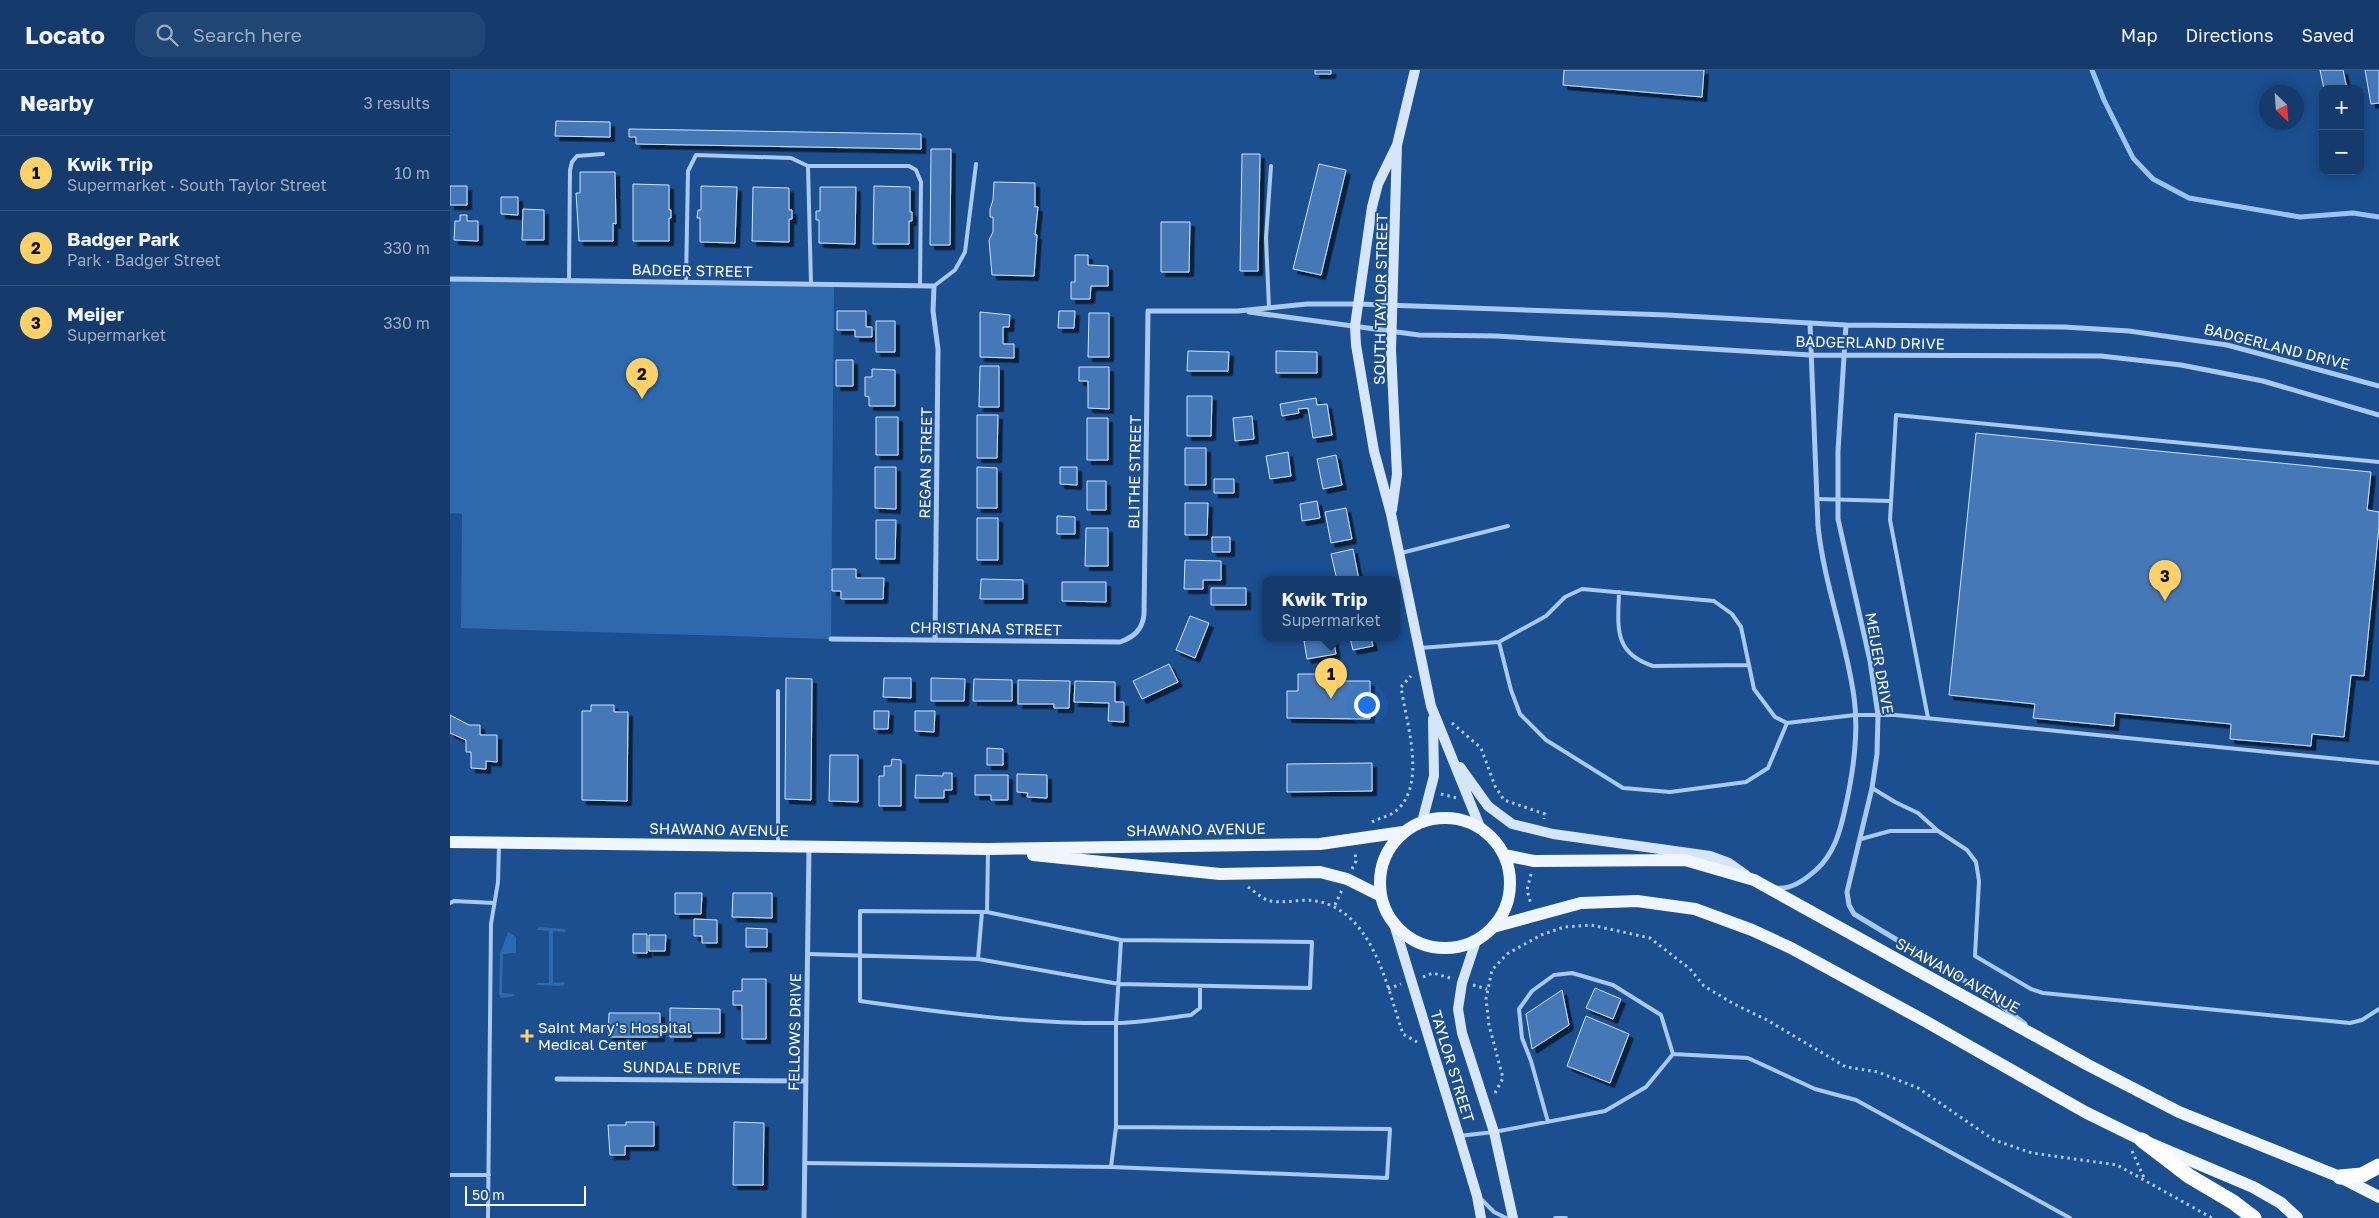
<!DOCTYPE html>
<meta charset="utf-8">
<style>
body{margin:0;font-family:"Golos Text",sans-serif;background:#214673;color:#f1f3f6}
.controls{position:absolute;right:15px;top:15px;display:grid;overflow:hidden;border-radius:10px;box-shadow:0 2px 12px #0003}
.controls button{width:45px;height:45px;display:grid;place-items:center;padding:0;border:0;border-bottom:1px solid #33557e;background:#143b6b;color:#f1f3f6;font:25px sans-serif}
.compass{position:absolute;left:1809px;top:15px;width:45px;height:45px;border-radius:50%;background:#143b6b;box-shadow:0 2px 12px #0003;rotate:155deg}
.scale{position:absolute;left:15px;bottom:12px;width:121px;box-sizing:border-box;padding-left:5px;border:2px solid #fff;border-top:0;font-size:14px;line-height:18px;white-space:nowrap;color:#fff;-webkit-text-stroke:4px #1b4f8f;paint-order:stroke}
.you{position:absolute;left:916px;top:634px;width:18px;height:18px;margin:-12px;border:4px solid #fff;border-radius:50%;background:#1a73e8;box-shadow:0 0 0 8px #1a73e833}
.badge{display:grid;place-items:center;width:32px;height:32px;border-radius:50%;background:#ffd166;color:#111;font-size:16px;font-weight:700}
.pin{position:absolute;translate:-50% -41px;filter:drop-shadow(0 1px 2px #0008)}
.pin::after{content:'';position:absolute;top:26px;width:18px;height:15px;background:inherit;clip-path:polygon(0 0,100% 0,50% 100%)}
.popup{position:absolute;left:812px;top:506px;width:138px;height:65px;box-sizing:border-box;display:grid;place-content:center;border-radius:10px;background:#143b6b;filter:drop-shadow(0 1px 4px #0005);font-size:16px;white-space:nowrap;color:#9dadc1}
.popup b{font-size:19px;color:#f1f3f6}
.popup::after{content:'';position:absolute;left:50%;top:100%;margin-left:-10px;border:10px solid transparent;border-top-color:#143b6b}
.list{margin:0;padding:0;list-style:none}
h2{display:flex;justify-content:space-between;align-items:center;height:65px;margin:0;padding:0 20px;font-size:21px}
h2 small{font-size:16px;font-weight:400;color:#9dadc1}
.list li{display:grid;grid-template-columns:32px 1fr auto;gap:15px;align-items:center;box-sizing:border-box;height:75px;padding:0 20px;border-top:1px solid #33557e}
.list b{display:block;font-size:19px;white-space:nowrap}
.list p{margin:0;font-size:16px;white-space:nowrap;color:#9dadc1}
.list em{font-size:16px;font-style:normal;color:#9dadc1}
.icon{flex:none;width:28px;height:28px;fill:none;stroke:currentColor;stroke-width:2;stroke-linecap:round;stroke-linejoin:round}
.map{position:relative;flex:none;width:1929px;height:1148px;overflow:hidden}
header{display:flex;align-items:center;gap:30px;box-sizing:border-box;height:70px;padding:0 25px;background:#143b6b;border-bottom:1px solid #33557e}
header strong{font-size:24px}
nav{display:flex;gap:28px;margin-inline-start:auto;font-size:18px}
.search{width:350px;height:45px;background:#214673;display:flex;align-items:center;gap:12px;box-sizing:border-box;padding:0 18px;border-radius:15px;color:#9dadc1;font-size:19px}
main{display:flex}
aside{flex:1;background:#143b6b}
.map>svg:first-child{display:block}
.green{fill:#2e69ad}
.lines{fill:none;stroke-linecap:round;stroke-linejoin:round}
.stream{stroke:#9cc4f0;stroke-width:5}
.building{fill:#4478b7;stroke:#cfe3fa;filter:url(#shadow)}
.path{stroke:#a9c9ee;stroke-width:3;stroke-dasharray:2.5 4;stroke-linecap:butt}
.lane{stroke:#a9c9ee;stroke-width:4}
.street{stroke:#a9c9ee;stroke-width:5}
.secondary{stroke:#d6e6fa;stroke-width:10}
.primary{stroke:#f0f6ff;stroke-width:12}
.highway{stroke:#fff;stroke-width:15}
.poi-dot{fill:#ffd166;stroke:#1b4f8f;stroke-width:2}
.labels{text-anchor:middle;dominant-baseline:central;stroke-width:4;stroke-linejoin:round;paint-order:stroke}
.street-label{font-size:15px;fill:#fff;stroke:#1b4f8f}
.poi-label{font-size:15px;fill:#fff;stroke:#1b4f8f;text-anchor:start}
</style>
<header>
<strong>Locato</strong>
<div class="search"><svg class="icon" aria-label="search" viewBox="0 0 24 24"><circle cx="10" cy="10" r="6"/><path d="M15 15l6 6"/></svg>Search here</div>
<nav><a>Map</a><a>Directions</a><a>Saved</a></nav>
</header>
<main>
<aside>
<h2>Nearby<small>3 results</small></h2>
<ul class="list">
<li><span class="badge">1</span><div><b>Kwik Trip</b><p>Supermarket · South Taylor Street</p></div><em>10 m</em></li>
<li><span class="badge">2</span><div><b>Badger Park</b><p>Park · Badger Street</p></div><em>330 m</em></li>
<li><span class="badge">3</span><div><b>Meijer</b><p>Supermarket</p></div><em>330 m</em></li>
</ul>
</aside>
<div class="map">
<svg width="1929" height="1148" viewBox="0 0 1929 1148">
<defs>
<filter id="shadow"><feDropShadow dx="4.5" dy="4.5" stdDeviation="0" flood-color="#0009"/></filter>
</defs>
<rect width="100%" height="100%" fill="#1b4f8f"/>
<path class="green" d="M0,209l384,6 -3,354 -370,-11 1,-114 -12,-1z
M89,857l27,2 -1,3 -12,-1v52l11,-1 1,2 -3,2 -26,-1 1,-2h12v-52l-12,-1z
M58,862l8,5v16l-13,1 -1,39 12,1 1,2 -14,2 -2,-4 1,-40z"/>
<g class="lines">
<path class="stream" d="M1642,0l12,30 29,58 20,21 36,19 111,19 53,-4 26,4"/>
</g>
<path class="building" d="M865,0h16v4h-16z
M1114,0h140l-2,27 -139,-12z
M1870,0h23l4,19h-23z
M1915,0h14v33l-8,1z
M106,51l54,1v15l-55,-1z
M179,59l292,5v15l-285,-5v-7h-7z
M481,79h20l-1,96h-20z
M792,84h18l-2,117h-18z
M869,94l27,6 -25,105 -28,-6z
M130,102h35l1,52 -3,-1v18h-34l-3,-48h4z
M544,112l41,1v24h3l-3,28h2l-3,41 -42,-1 -3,-35 4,-8v-15h-3v-8l3,-9z
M183,114l36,1v25h2v8h-2v23h-36z
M0,116h17v19h-17z
M251,116l36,1 -2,56 -35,-1v-24h-3l1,-8h3z
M424,116l36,1v25h2v9h-3v23h-36z
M303,117l36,1v22h3v9h-3v23l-37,-1z
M370,117h36l-1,57 -36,-1v-23h-3v-9h4z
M51,127h17v18l-17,-1z
M73,139l21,1v30h-22z
M10,145h7v6h11v20l-24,-1 1,-19h5z
M711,152h29l-1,50h-28z
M625,185h13v10l20,1v20h-17l-1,13h-19v-17h4z
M387,241h29v16h6v10h-17v-7h-18z
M609,241h16l-1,17h-16z
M530,242l30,3 -1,12h-6v17h11v14l-34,-1z
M639,243h20v44h-21z
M426,251h19v31h-19z
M738,281l41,1 -1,19h-41z
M826,281l41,1v21h-41z
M386,290h17v26h-17z
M530,296h19v41h-20z
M629,297h30v42l-21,-1v-27h-9z
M422,299l23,1v36h-26v-9l-4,-1v-19h7z
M737,326h25l-1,40h-24z
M866,328l1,7 10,-1 5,31 -19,3 -5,-30 -10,1 1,4 -17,3 -2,-12z
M527,345h21l-1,43h-20z
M802,346l2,23 -19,2 -2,-23z
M426,347h22v38h-22z
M637,348h21v42h-21z
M1526,363l395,39 -4,38 12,2v14l-15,150 -13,-1 -7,62 -32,-3 -1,12 -81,-7 1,-15 -116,-11 -1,13 -81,-8 2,-14 -86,-9z
M735,378h21v37h-21z
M838,382l3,24 -21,3 -4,-23z
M886,385l6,30 -19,4 -6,-30z
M425,397h21v42l-21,-1z
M527,397l20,1v40h-20z
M610,397h17v18l-17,-1z
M764,409h20v14h-20z
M637,411h19v29h-19z
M867,431l3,17 -18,3 -2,-17z
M735,433h23l-1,32h-22z
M896,438l6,31 -21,4 -6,-31z
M607,446l18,1v17h-18z
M527,448h21v42h-21z
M426,450h20l-1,39h-19z
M636,458h22v38h-23z
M762,467h18v15h-18z
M903,479l6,31h-22l-6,-26z
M735,490l36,1v19h-18v9h-19z
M382,499h24v9h28l-1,21h-42v-8h-9z
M531,509l42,1v19h-43z
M612,512h44v20l-44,-1z
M761,518h35v17h-35z
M740,546l19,7 -14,35 -19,-8z
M869,568h14l3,16 -29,5 -3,-18z
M900,568h21l2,8 -20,4z
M719,594l9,18 -36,17 -9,-18z
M848,604h41v7h31v38l-83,-1v-27h11z
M336,608l26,1 -1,121 -26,-1z
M434,608h27v20l-28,-1z
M481,608l34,1 -1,22h-33z
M524,609l38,1v21h-39z
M568,610l52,1 -1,27h-15v-4h-36z
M625,611l40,1v20h9v20l-16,-1 1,-18 -35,-1z
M141,635h23v7h14l-1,89 -45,-1v-89h9z
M424,641h15l-1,18h-14z
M465,641h20l-1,21 -19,-1z
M0,645l19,10h11v10h17v27l-11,-1v8l-15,-1v-16h-5v-12l-16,-7z
M537,678l16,1v16h-16z
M380,685h28v47l-29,-1z
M442,689l9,1v46h-22v-30h5v-10h7z
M922,693v28l-85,1v-28z
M493,703h9v17h-8v8h-29l1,-23 27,1z
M567,704l30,1v23l-20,-1 1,-4 -11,-1z
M525,705h33v25h-17v-5h-16z
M225,823h27l-1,21h-26z
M283,823h39v25l-40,-1z
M244,849l23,1v23h-15v-7h-8z
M296,858l21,1v18h-21z
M183,864h14v19h-14z
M199,865h17l-1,16h-16z
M292,909h24v60h-24v-34h-9v-14h9z
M1145,918l26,11 -8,20 -27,-11z
M1112,920l7,35 -37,24 -6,-35z
M220,938l50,1v24h-29v4h-21z
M159,943h51v24h-52z
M1136,946l43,18 -19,49 -43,-17z
M176,1052h28v24h-29v9h-15l-2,-30h18z
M284,1052l30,1 -1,62h-30z"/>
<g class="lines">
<path class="path" d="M1002,653l29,25 14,38 9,14 41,14 -1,5
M991,724l16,4
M922,752c7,-4 19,-6 25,-12 30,-27 9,-88 4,-123l10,-11
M902,799l4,-8 -1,-8
M1081,804l-4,16 4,14
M798,817c6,4 12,10 19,13 14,5 34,-2 49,1 57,10 71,86 87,133l14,8
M885,835l7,-15
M973,907l10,-4 17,5
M1023,915l14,4
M938,919l13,-5
M1045,1023l8,-15 -14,-53 -3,-26 6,-29 15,-16 34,-19 23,-8 27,-2 59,13 40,31 14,17 30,18 33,16 79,47 32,5 40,16 76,52 38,13 85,12 95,53
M1682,1081l13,29"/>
<path class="lane" d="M358,96h101l7,4 5,12 -1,104
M119,210l1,-110 2,-8 5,-6 26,-2
M236,212l2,-111 8,-16 95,3 17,8 3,118
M484,216l21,-16 10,-18 11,-88
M819,238l-3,-70 5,-72
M1367,429l74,2
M951,483l107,-27
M1169,522c-1,35 -6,61 34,74l96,-1
M1049,572l12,48 9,24 26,26 77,48 47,4 76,-10 22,-14 19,-45
M970,578l79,-6 47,-26 19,-19 17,-8 132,12 18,13 9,13 13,62 21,28 12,6 68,-8h40l484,48
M1478,648l-38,-198 6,-105 483,47
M1422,718l23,14 23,11 20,18 29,19 9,12 3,19 -4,75 56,33 12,4 307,30 12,-3 17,-11
M1411,769l29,-8h48
M328,774v-153
M538,782l-1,60 134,28 -5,83v104l-5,40 276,11 3,-49 -274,-2
M0,833l4,-2 40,2
M537,842l-127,-1v90c85,12 169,23 255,22 25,0 51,-5 76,-8l9,-7v-22
M358,884l170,5 141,25 191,4 2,-46 -191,-2
M528,889l4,-47
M1098,1052l-17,-61 -9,-23 -3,-29 13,-18 22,-16 18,-2 41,12 48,30 12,39
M1009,1066l35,-4 111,-21 41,-24 27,-33 75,4 67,31 41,11 214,118
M355,1093l306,4
M0,1105h39
M1031,1129l13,13 12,6
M38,1148l3,-294 7,-42 1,-36
M1105,1148h11"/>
<path class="street" d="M0,209l484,7 -1,25 5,38 -3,291
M799,242l170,23 77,1 314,19 291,1 80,9 82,16 116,34
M1396,255l-8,126v68l32,142 8,54 -1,39 -5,34 -25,104 2,13 5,9 131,79 40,31
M381,569l289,3c14,-5 22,-12 24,-27l4,-304h90l69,-7h51l309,11 179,10 218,2 65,4 98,14 152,41
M1326,818c14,2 30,-9 40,-18 18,-16 24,-38 29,-61 8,-35 14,-76 9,-112 -8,-58 -30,-113 -36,-171l-8,-203
M107,1009l249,2
M354,1148l5,-371"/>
<path class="secondary" d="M947,75l-19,39 -6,23 -17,119 1,19 18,106 17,63 40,192 49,121
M942,440l5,-36 -6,-124 6,-205 18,-75
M1010,697l28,39 24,18 41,10 157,22 19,7 17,12
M972,752l12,-46 -1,-57
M944,854l65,212 18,60 4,22
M1026,871l-14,42 -4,26 4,24 32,99 19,86"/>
<path class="primary" d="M930 813a65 65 0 1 1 130 0a65 65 0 1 1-130 0Z
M0,772l538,7 332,-5 83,-12
M583,785l187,19 100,-2 27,7 34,17
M1054,785l30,6 151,-1 69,20 334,185 91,47 161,65 39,20
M1043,857l88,-24 56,-2 58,8 57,21 39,18 134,73 160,91 57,28 111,47 28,16 16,15"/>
<path class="highway" d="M1692,1070l47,36 44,26 21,16
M1890,1107l22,-2 17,-9"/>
</g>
<path class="poi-dot" d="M74.5 958.5h5v5h5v5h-5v5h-5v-5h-5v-5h5z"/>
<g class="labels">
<g class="street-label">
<text transform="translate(242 200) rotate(1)">BADGER STREET</text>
<text transform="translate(930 229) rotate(-89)">SOUTH TAYLOR STREET</text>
<text transform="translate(1420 272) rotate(1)">BADGERLAND DRIVE</text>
<text transform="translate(1827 276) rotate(14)">BADGERLAND DRIVE</text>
<text transform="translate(475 393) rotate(-89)">REGAN STREET</text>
<text transform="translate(684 402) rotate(-89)">BLITHE STREET</text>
<text transform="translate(536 558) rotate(1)">CHRISTIANA STREET</text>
<text transform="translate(1430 593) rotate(80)">MEIJER DRIVE</text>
<text transform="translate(269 759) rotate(1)">SHAWANO AVENUE</text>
<text transform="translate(746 759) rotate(-1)">SHAWANO AVENUE</text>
<text transform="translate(1508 905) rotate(29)">SHAWANO AVENUE</text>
<text transform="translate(344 962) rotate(-89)">FELLOWS DRIVE</text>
<text transform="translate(1003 996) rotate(73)">TAYLOR STREET</text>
<text transform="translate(232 997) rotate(1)">SUNDALE DRIVE</text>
</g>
<g class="poi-label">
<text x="88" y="957">Saint Mary's Hospital<tspan x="88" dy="17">Medical Center</tspan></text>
</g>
</g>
</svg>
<div class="controls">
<button>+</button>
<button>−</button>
</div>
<svg class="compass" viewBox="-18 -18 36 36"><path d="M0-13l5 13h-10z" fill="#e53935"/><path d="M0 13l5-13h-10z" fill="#9dadc1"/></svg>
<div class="scale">50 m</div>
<div class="you"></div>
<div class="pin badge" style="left:881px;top:629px">1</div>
<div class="popup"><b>Kwik Trip</b>Supermarket</div>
<div class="pin badge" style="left:192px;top:329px">2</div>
<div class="pin badge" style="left:1715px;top:531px">3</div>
</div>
</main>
